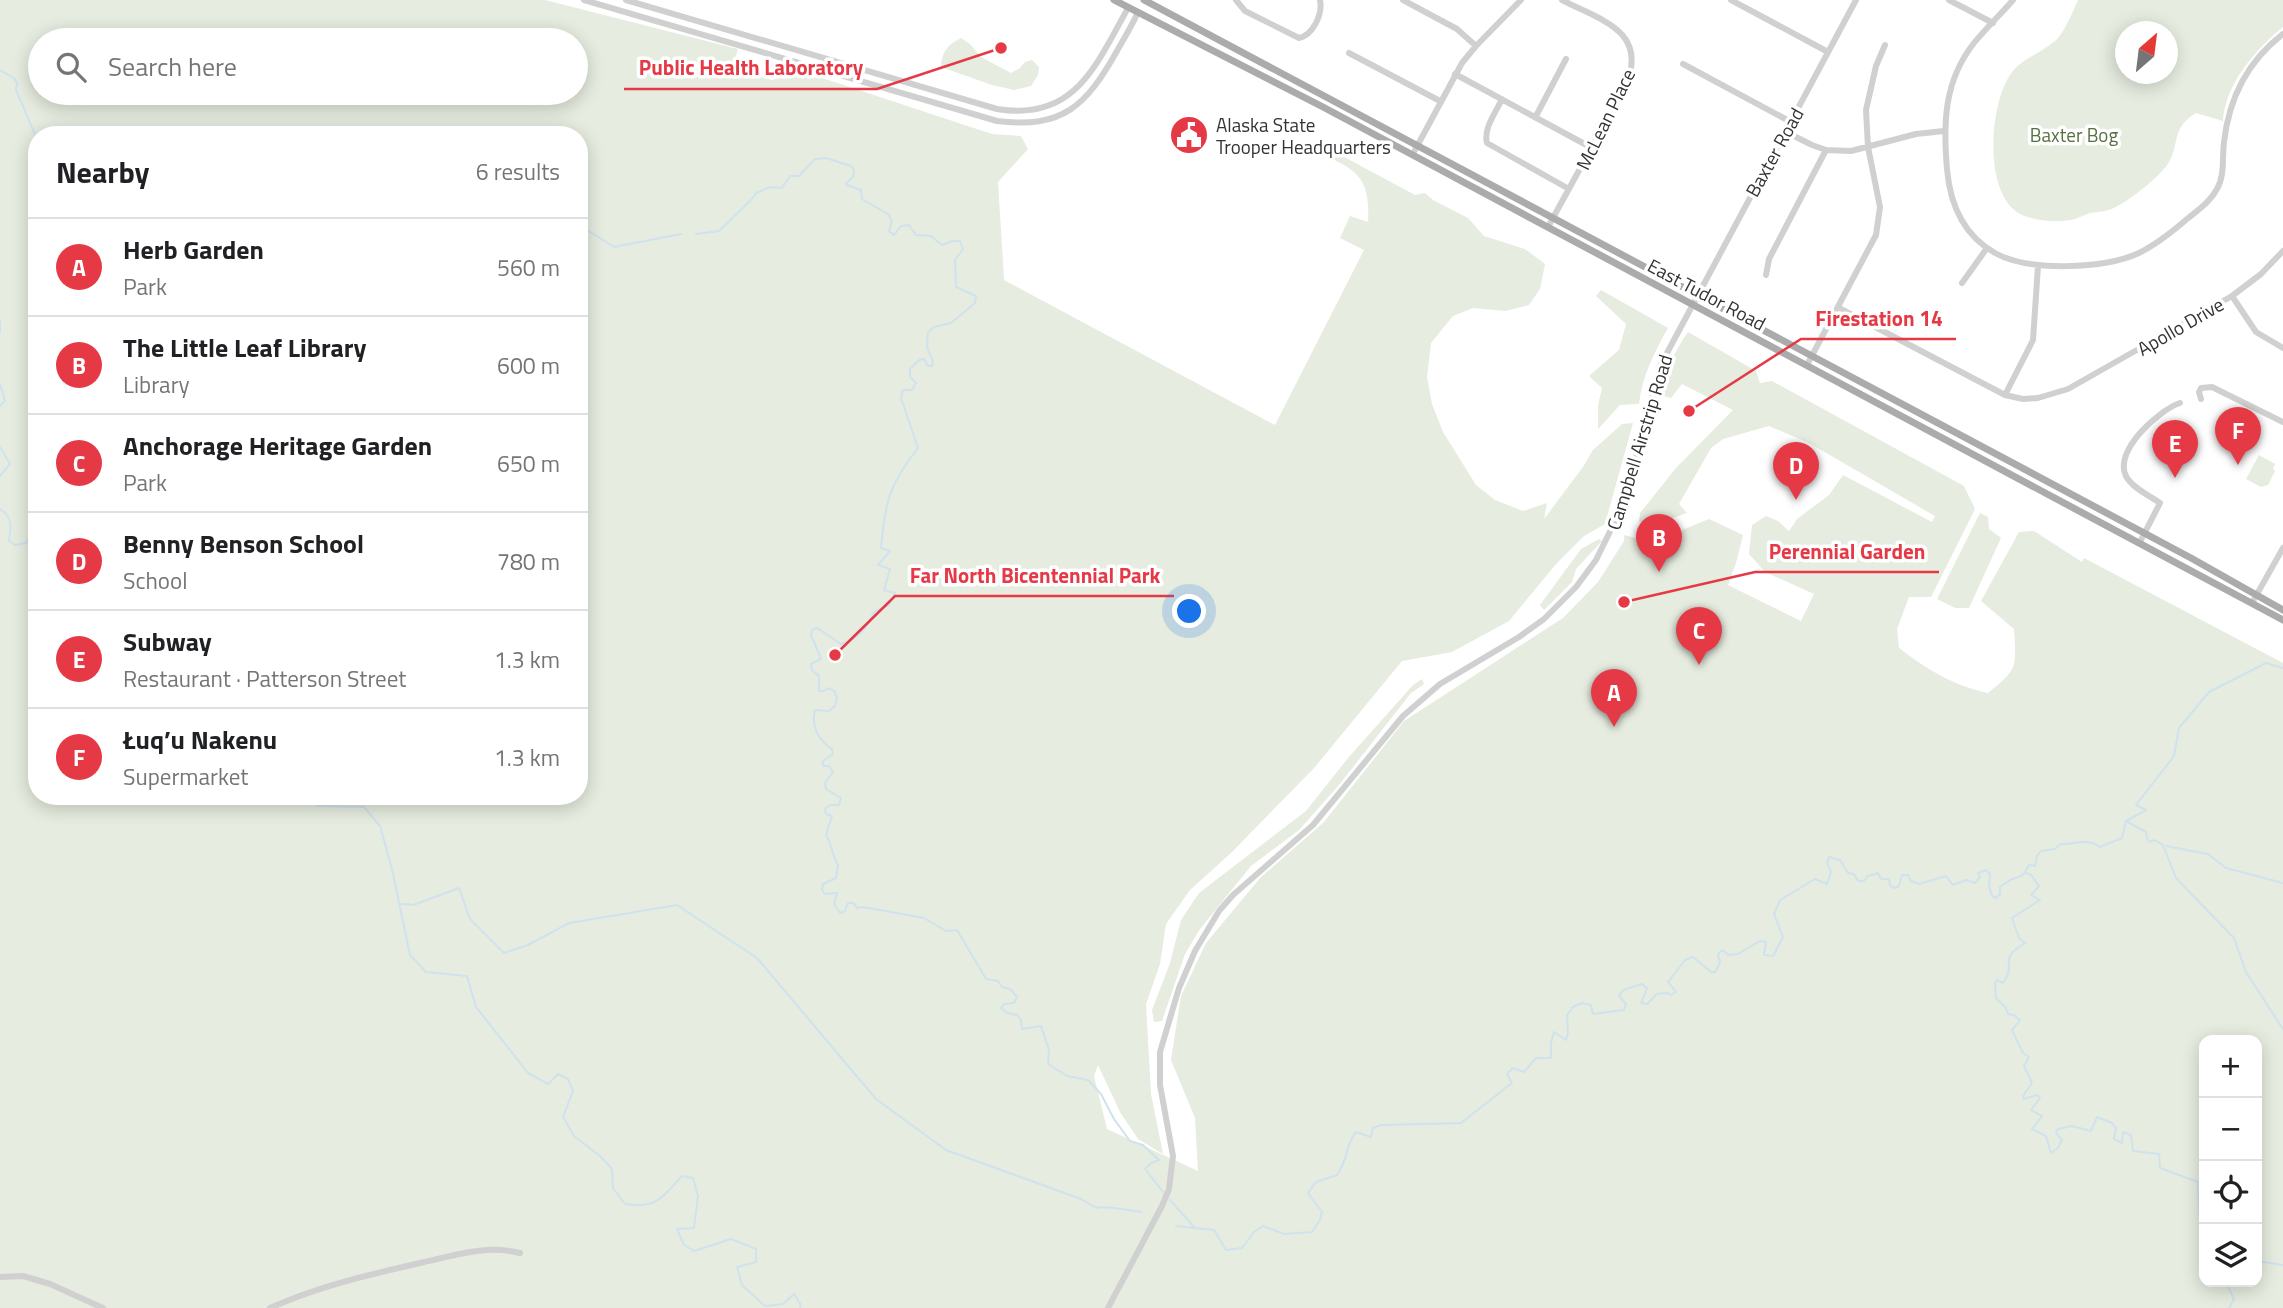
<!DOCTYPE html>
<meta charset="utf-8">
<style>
body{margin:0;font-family:"Titillium Web",sans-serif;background:#f6f6f6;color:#202124}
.controls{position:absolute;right:21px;bottom:21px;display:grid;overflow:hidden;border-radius:14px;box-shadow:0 4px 18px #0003}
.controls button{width:63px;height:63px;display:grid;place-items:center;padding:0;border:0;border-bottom:2px solid #e0e0e0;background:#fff;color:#202124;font:35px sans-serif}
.compass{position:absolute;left:2115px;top:21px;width:63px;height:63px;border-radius:50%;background:#fff;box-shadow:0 4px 18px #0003;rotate:28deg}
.you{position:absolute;left:1190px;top:612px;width:24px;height:24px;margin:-18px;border:5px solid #fff;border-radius:50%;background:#1a73e8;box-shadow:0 0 0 10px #1a73e833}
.badge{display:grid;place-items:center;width:46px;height:46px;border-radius:50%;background:#e63946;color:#fff;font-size:23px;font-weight:700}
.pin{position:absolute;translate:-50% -58px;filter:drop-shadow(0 2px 4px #0008)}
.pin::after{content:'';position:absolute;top:37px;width:24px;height:21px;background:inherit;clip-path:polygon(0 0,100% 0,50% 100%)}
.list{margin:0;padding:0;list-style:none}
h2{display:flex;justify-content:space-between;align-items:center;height:91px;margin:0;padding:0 28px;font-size:30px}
h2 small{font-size:23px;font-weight:400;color:#757577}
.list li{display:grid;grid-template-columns:46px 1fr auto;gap:21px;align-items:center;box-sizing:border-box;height:98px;padding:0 28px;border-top:2px solid #e0e0e0}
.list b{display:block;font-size:26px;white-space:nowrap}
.list p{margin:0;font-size:23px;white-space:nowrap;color:#757577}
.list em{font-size:23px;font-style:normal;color:#757577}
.icon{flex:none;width:38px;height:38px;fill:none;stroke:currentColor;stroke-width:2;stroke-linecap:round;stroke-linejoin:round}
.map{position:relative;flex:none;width:2283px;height:1308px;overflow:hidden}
.search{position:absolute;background:#fff;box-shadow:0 4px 18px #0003;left:28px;top:28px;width:560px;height:77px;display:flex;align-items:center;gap:18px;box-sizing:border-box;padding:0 24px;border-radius:38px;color:#757577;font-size:26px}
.panel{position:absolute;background:#fff;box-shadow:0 4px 18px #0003;left:28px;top:126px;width:560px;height:679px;border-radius:28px}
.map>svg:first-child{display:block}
.green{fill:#e6ecdf;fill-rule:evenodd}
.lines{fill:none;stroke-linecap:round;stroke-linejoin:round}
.stream{stroke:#cfe2ee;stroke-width:2}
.minor{stroke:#d0d0d0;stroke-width:6}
.major{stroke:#ababab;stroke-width:7}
.labels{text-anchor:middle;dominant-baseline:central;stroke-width:7;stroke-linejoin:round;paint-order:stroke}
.street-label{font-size:19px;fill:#333;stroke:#fff}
.poi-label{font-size:19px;fill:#333;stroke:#fff;text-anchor:start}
.park-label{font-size:19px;fill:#56703f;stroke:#fff}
.leader{fill:none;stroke:#e63946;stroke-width:2.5}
.callout-dot{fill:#e63946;stroke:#fff;stroke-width:2.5}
.callout-label{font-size:21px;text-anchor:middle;font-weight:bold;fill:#e63946;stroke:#fff;stroke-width:7;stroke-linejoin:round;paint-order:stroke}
</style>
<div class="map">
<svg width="2283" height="1308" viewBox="0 0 2283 1308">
<rect width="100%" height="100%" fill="#fff"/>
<path class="green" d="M0,0h545l193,49 -5,18 39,13 29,-9 191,63 29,2 7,13 -30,33 6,98 271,145 89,-175 -24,-12 10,-22 18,6c3,-50 -16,-53 -54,-72l-1,-3 5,-4 97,52 10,-2 8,7 35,18 16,18 41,13 20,15 -5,25 -11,16 -24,6 -32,-3 -20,8 -22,27 -4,34 5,27 11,28 33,53 19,15 28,11 24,-8 -3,16 39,-52 10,-17 29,-26 11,-1 -28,101 -21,12 -28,28 -47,57 -57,31 -50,9 -88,107 -83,85 -41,37 -24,34 -6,40 -14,40 5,90 12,60 -25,-15 -18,-27 -22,-47 -4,11 13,53 91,42 -3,-53 -24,-58 10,-64 25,-53 55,-66 63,-55 80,-101 159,-103 35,-36 26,-41v-6l23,6 14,-5 4,9 9,5 8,-20 27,-11 34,16 -7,28 -8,22 73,36 13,-27 -49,-22 -16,-18 3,-29 14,-9 12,5 11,10 8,-12 32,-24 14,-20 89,47 3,-6 -126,-73 -40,-17 -46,13 -12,9 -32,56 8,9 -34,12 -14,-3 1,-9 36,-45 57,-58 -51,-26 -11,14 -11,-3c5,-23 14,-43 28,-63l68,39 4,12 12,-2 192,105 11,23 -44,88h-22l-12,32 2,19c29,22 53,37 89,45 31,-24 28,-27 26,-64l-33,-28 38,-69 15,-1 48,31 2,-4 199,105v645h-2283zM40,40h536v53h-536zM37,135h542v661h-542zM2204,1040h53v242h-53z
M2078,0h205v27c-27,22 -58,57 -60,94l-27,-8c-25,15 -16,30 -27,49 -9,15 -38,37 -53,45 -7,4 -18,5 -26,6 -5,2 -10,4 -15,6 -14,4 -39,2 -53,-4 -40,-18 -33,-113 -10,-143 10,-13 30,-20 43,-31 9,-7 18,-30 23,-41zM2126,32h42v42h-42z
M961,38l9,6 11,13 30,16 9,-5 5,-6 7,-2 7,7 -1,8 -7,11 -17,4 -22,-5 -51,-18c0,-14 7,-23 20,-29z
M1601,290l67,38c-14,25 -26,48 -29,76l-19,1 -22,24v-24l4,-17 -13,-12 30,-26 7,-26 -30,-28z
M2259,455l16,9 -2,4 2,3 -7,14 -7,2 -15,-8z
M1980,513l8,4 1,12 12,9 -32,70h-14l-18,-9z
M1599,539l3,2 -26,28 -4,13 -28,28 -4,-5 41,-56z
M1422,679l2,5 -13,9 -72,92 -40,45 -48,36 -51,63 -15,25 -23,67 -8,1 -2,-12 18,-47 11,-43 18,-27 107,-82 42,-53 65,-73z"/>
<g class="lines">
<path class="stream" d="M0,70l14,8 3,5 -1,7 21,49
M579,225l35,22 67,-13
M696,234l23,-3 32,-31 5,-7 14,-6 12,1 8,-12h9l16,-17 11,-1 25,8 3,4 -1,7 -7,6 1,2 14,5 1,9 26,15 4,7 -3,10 5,4 7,-9 8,-1 7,10 15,1 11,9 10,-4h8l3,8 -8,11 1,27 20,9 -1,7 -24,20 -17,4 -6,5 -1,15 6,15 -1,4h-4l-4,-7 -5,1 -9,9v8l6,6 -4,7h-9l-2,8 17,50c-29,37 -33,54 -37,100l9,3 -12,14 12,4 -6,21 11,3 -6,12 -15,7c-8,17 -14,26 -33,32l-24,-16 -5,2 -1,5 10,24 -10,5 1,6 7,6v15h5l5,-3 5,3 3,7 -2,8 -6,5 -14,-1c-4,16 3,30 17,39l1,5 -10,7v5h6l4,6 -8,11 1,6 15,9 -2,7h-9l-5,4 1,5 6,2 -6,19c6,10 6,20 12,30l-2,13 -13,6 -1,6 3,4 12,-1 -3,11 6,9 5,-2 3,-8h6l3,5 6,-1 61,11 22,13 11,-1 29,49 12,2 4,6 8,2 7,8 -3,6 -10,1 -3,4 7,5 9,2 4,5 1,9 19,-3 8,24 -1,14 19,12 21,4 13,14 13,25 16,22 13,4 16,15 -8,3 -6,6 18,23
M0,320v12
M0,384l5,17 -5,5
M0,447l10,17 -10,12
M0,509c13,8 11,18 9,32l6,4 11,-2 11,-20
M307,796l11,10 46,1 16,19 12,43 18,86 16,17 41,4 9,31 52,66 20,11 10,-10 10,5 5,12 -10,26 11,19 26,20 12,13 1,19 12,16c31,5 37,-6 57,-28l11,2 5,18 -4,32 -17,1 7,16 10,6 37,-12 25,10v13l-19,5 5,18 23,21 18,-2 11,-10 7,11 -1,3
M2126,821l20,-11 -10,-5 38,-49 5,-28 30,-36 57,-29 17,5
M2166,846l42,8 18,14 57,15
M2026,873l5,2 8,11 -8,9 9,5 -28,18 7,20 6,5c-29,17 -7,20 -22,40l-6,-3 -2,3 1,15 10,10 2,6 6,1 6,5 -8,10 11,23 6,4 -5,9 8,17 -9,13 1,3 13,-4 3,3 -9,12 11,6 -10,13 14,7 5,17 7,-5 4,-8 -6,-7 2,-4 14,-3 19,5 6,-14 15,6 4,5 -2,11 8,4 1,-11 8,3 2,16 26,3 1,14 38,14 1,32 5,2
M401,904l12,1 46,-17 11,31 34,34 24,-8 41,-22 108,-18 80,53 119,141 70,51 135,49 15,9c9,-3 34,3 46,4
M1170,1200l25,28
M1176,1226l38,4 12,20 16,-2 12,-16 9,-6 21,8 28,-2 8,-12 2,-8 -14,-19 8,-11 21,-7c11,-15 9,-32 19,-43l15,5 2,-9 8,-3 80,-2 51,-40 -5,-9 6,-6 11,4 12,-14h15v-15l3,-11 12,8 2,-8 -1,-17 6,-8 9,-4 9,2 2,9 31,-4 2,-6 -7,-8 4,-6 19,-6 5,4 -6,15 6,1 10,-10 10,-1 4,2 5,-3 -8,-10 17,-22 8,-3 18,15h4l5,-9 -2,-9 4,-4 7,5 9,-1 22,-13 6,1 -2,13 9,1 10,-19 -9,-23 6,-14 35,-21 12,5 4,-12 -4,-10 2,-5 11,3 8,13 6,1 4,7h6l4,-5 10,-3 3,6h8l1,7 5,2 4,-2 3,-11h6l3,6 8,3 27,-8 7,9 13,-5 9,3 5,-6 -2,-4 8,-3 4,4 -1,13 3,9 4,2 4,-4v-7l10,-7 13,-5 6,-10 6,1 2,-10 4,-5 14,-2 5,-5c14,1 26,-7 40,3l22,-9 4,-17 20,11 1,7 3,3 5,-2 8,5 13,33 58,60 12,34 37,57
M2257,1261l26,4
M2226,1282l8,17 -5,9"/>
<path class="minor" d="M584,0l413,121c66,8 89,-15 120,-70 7,-13 15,-25 21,-39
M626,0l371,109c78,13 99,-44 131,-101
M1236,0l9,11 54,27c14,-3 24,-24 21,-38
M1403,0l54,29 19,17
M1731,0l97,52
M1949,0l44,23
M2013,0c-12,14 -27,28 -39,43 -30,38 -31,80 -27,126 3,35 16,66 48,84 34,19 109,16 144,0 18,-9 33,-21 48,-34 11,-9 23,-17 30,-30 8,-14 5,-31 7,-47 5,-44 24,-81 59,-108
M1349,53l91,48
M1683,64l108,58
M1455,74l137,74
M1502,99c-6,13 -19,30 -15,44l82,46
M1536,116l30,-57
M1786,132l26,13 14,5 25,1 65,-17 28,-3
M1415,150l47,-87 14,-17 45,-46
M1548,227l79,-144c20,-53 -27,-63 -65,-83
M1766,275l3,-16 57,-109
M1962,283l25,-35
M2232,296l24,36 27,16
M1839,308l166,87 18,4 15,-1 30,-9 164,-93 29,-22 22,-23
M1807,365l69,-130 4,-28 -12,-60 -2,-37 10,-44 9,-21
M2005,395l28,-55 5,-74
M2201,399l-2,-7 2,-4 11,-1 71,35
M2140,542l20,-39c-10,-7 -29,-16 -34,-27 -13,-25 33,-66 54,-73
M2252,603l31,-55
M0,1277l23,-1 27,8 53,24
M270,1308c49,-22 98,-33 150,-45 33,-7 66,-19 100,-10
M1108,1308l54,-102 7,-17 4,-33 -13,-71v-33l19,-64 16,-37 24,-40 14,-16 80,-70 90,-109 37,-32 79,-47 25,-18 32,-32 20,-27 28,-57 36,-137 196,-366"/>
<path class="major" d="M1114,0l209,107 960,513
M1144,0l1047,558 92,52"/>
</g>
<defs>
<symbol id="civic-disc" viewBox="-11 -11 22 22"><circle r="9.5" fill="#e63946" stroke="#fff"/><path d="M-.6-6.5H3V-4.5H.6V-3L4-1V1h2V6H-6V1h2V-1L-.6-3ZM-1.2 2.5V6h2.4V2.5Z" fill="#fff"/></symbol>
</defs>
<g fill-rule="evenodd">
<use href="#civic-disc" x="1167" y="113" width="44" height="44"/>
</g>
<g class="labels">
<g class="street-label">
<text transform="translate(1605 119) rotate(-64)">McLean Place</text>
<text transform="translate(1774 152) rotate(-61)">Baxter Road</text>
<text transform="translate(1707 294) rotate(28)">East Tudor Road</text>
<text transform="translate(2180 326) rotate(-30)">Apollo Drive</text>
<text transform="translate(1639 442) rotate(-73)">Campbell Airstrip Road</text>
</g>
<g class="poi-label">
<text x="1216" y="124">Alaska State<tspan x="1216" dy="22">Trooper Headquarters</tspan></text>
</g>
<g class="park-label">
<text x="2074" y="134">Baxter Bog</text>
</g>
</g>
<path class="leader" d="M1001 48L877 89H624M1689 411L1801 339H1956M1624 602L1755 572H1939M835 655L895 596H1174"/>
<g class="callout-dot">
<circle cx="1001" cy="48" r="7"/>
<circle cx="1689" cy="411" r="7"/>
<circle cx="1624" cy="602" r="7"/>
<circle cx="835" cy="655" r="7"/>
</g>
<g class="callout-label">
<text x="751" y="75">Public Health Laboratory</text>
<text x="1879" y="326">Firestation 14</text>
<text x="1847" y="559">Perennial Garden</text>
<text x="1035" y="583">Far North Bicentennial Park</text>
</g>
</svg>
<div class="controls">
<button>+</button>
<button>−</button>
<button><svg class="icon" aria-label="locate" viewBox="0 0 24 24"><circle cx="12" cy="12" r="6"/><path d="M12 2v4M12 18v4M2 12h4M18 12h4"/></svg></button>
<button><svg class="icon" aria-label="layers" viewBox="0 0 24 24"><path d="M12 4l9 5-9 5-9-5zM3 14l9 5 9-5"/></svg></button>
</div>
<svg class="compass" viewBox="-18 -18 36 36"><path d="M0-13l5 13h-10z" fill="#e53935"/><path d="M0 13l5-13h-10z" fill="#757577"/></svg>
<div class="you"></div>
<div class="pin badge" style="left:1614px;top:727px">A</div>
<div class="pin badge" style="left:1659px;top:572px">B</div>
<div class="pin badge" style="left:1699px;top:665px">C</div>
<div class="pin badge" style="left:1796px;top:500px">D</div>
<div class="pin badge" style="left:2175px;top:478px">E</div>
<div class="pin badge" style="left:2238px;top:465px">F</div>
<div class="search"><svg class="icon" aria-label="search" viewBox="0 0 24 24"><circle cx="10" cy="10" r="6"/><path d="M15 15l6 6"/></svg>Search here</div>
<section class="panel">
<h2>Nearby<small>6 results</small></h2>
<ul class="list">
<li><span class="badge">A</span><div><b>Herb Garden</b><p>Park</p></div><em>560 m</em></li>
<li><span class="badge">B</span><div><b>The Little Leaf Library</b><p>Library</p></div><em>600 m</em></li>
<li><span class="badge">C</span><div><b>Anchorage Heritage Garden</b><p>Park</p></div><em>650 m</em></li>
<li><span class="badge">D</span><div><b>Benny Benson School</b><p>School</p></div><em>780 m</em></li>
<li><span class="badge">E</span><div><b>Subway</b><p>Restaurant · Patterson Street</p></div><em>1.3 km</em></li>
<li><span class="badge">F</span><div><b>Łuq’u Nakenu</b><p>Supermarket</p></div><em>1.3 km</em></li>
</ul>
</section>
</div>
